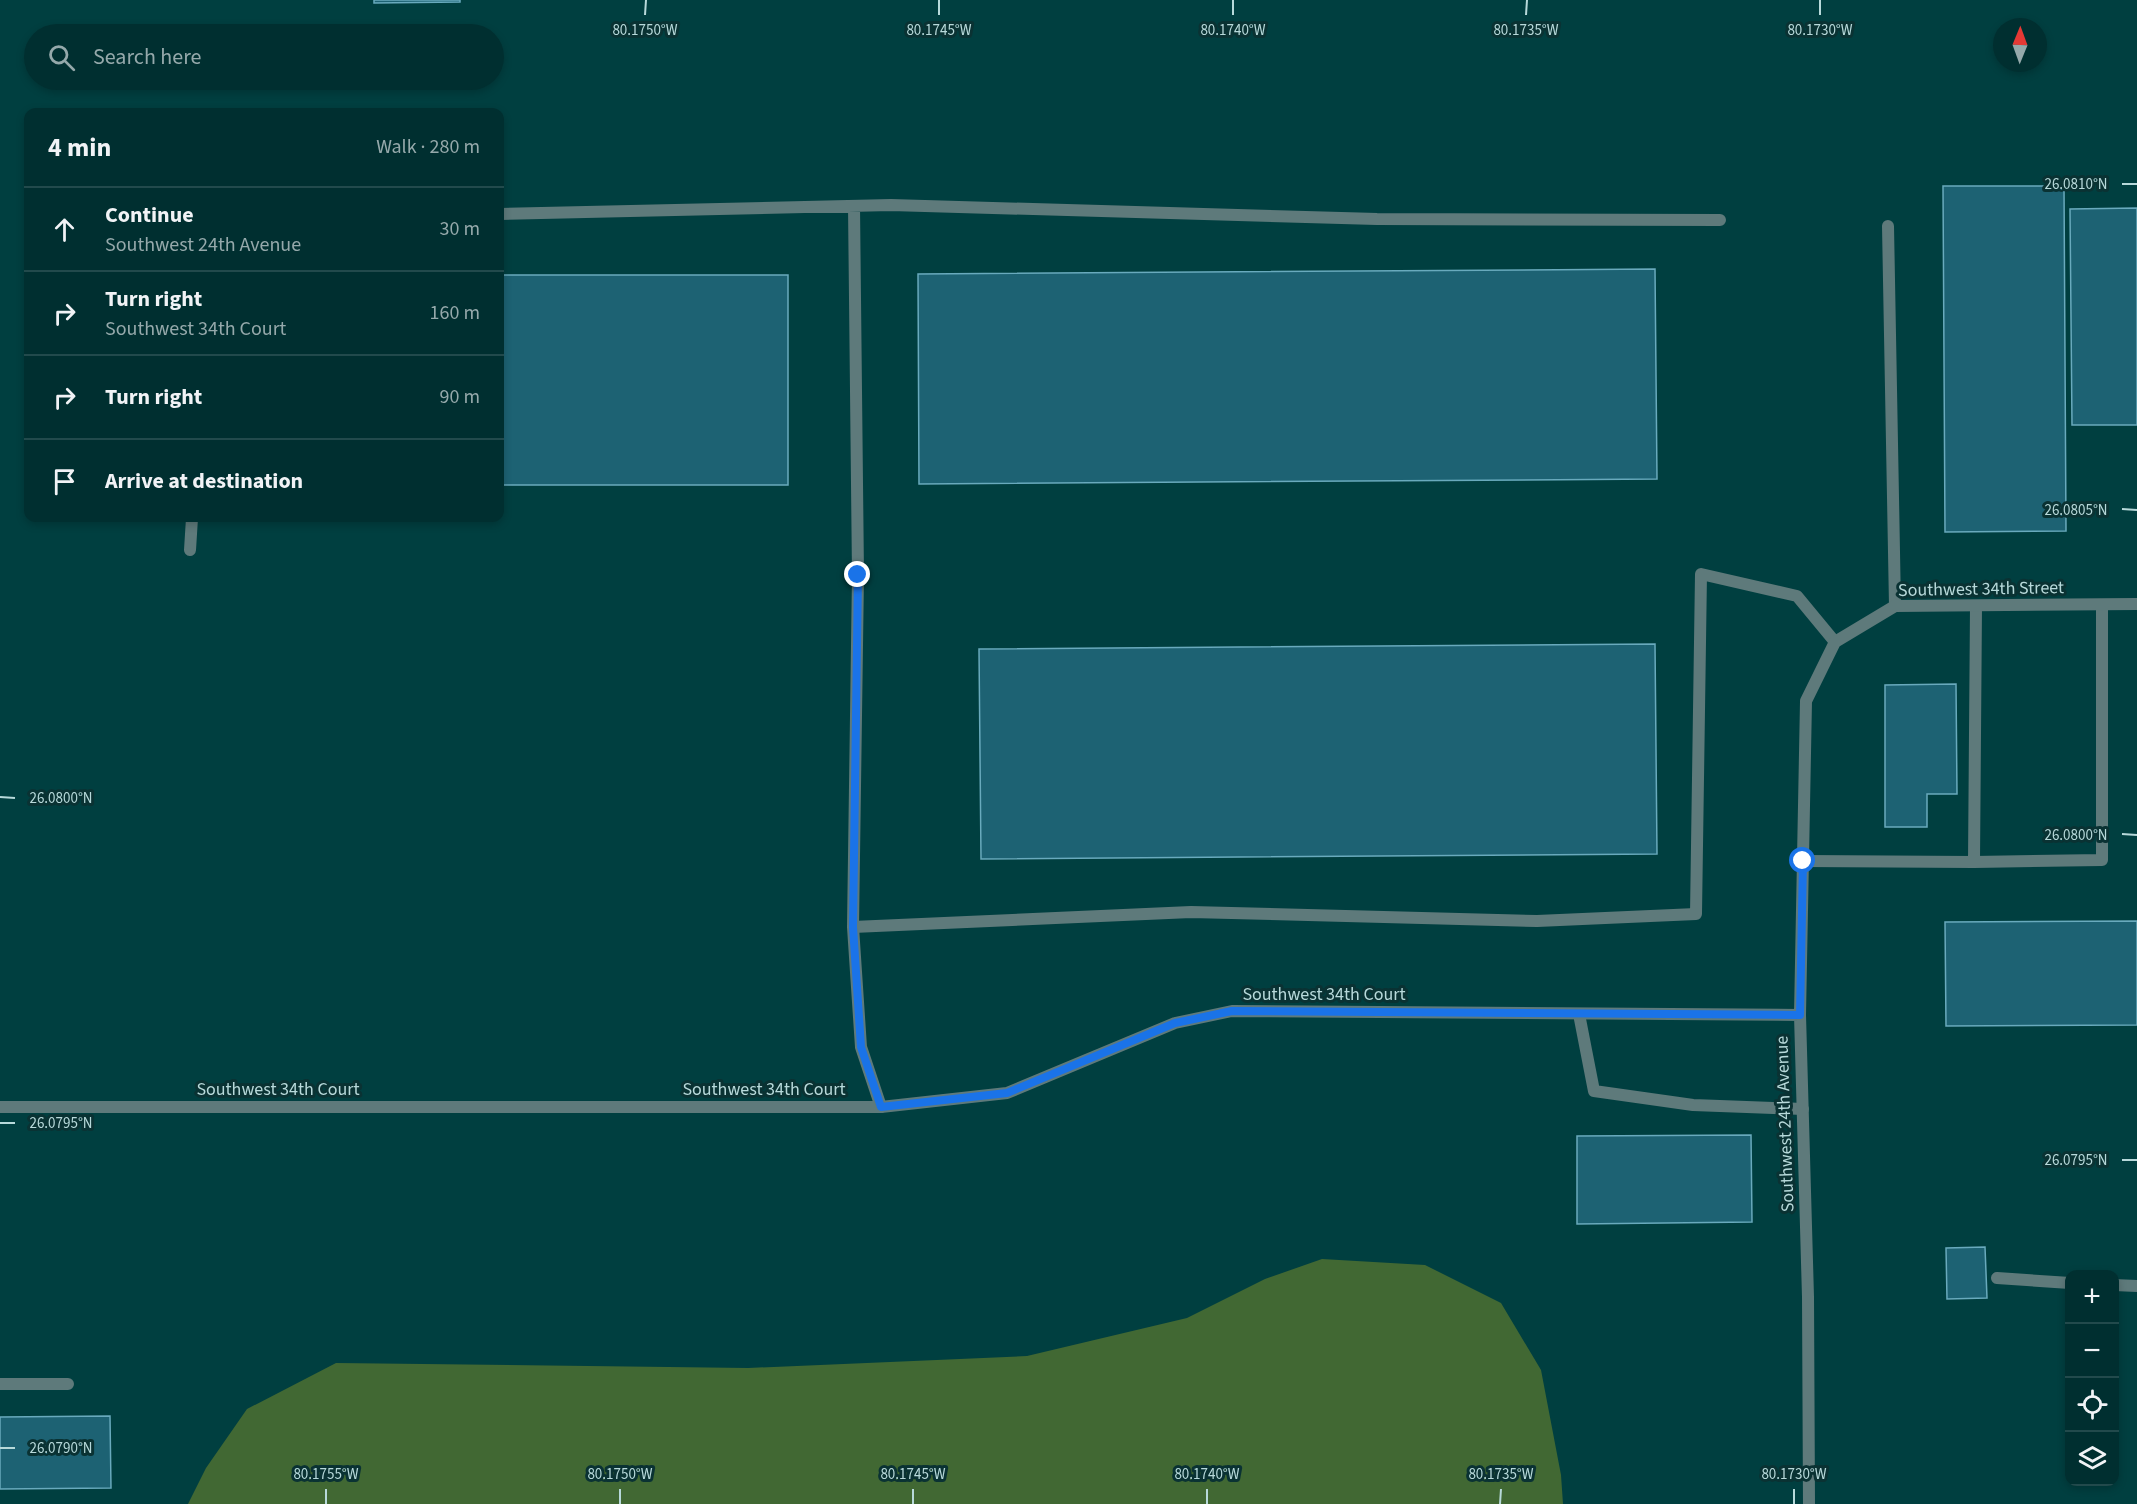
<!DOCTYPE html>
<meta charset="utf-8">
<style>
body{margin:0;font-family:"Source Sans 3",sans-serif;background:#0a3738;color:#f1f3f6}
.controls{position:absolute;right:18px;bottom:18px;display:grid;overflow:hidden;border-radius:12px;box-shadow:0 3px 9px #0003}
.controls button{width:54px;height:54px;display:grid;place-items:center;padding:0;border:0;border-bottom:2px solid #224a4c;background:#002f30;color:#f1f3f6;font:30px sans-serif}
.compass{position:absolute;left:1993px;top:18px;width:54px;height:54px;border-radius:50%;background:#002f30;box-shadow:0 3px 9px #0003;rotate:1deg}
.stop{position:absolute;width:18px;height:18px;margin:-14px;border:4px solid #1a73e8;border-radius:50%;background:#fff}
.stop.end{background:#1a73e8;border-color:#fff;box-shadow:0 2px 6px #0008}
.list{margin:0;padding:0;list-style:none}
h2{display:flex;justify-content:space-between;align-items:center;height:78px;margin:0;padding:0 24px;font-size:26px}
h2 small{font-size:20px;font-weight:400;color:#95a9ab}
.list li{display:grid;grid-template-columns:39px 1fr auto;gap:18px;align-items:center;box-sizing:border-box;height:84px;padding:0 24px;border-top:2px solid #224a4c}
.list b{display:block;font-size:22px;white-space:nowrap}
.list p{margin:0;font-size:20px;white-space:nowrap;color:#95a9ab}
.list em{font-size:20px;font-style:normal;color:#95a9ab}
.icon{flex:none;width:33px;height:33px;fill:none;stroke:currentColor;stroke-width:2;stroke-linecap:round;stroke-linejoin:round}
.map{position:relative;flex:none;width:2137px;height:1504px;overflow:hidden}
.search{position:absolute;background:#002f30;box-shadow:0 3px 9px #0003;left:24px;top:24px;width:480px;height:66px;display:flex;align-items:center;gap:15px;box-sizing:border-box;padding:0 21px;border-radius:33px;color:#95a9ab;font-size:22px}
.panel{position:absolute;background:#002f30;box-shadow:0 3px 9px #0003;left:24px;top:108px;width:480px;height:414px;border-radius:12px}
.map>svg:first-child{display:block}
.water{fill:#416833}
.building{fill:#1d6273;stroke:#69aabd;stroke-width:1.5}
.lines{fill:none;stroke-linecap:round;stroke-linejoin:round}
.lane{stroke:#5e7a7b;stroke-width:12}
.street{stroke:#5e7a7b;stroke-width:12}
.route{stroke:#1a73e8;stroke-width:8}
.ticks{fill:none;stroke:#b7d9da;stroke-width:2}
.labels{text-anchor:middle;dominant-baseline:central;stroke-width:6;stroke-linejoin:round;paint-order:stroke}
.street-label{font-size:18px;fill:#b7d9da;stroke:#0a3233}
.ticks-label{font-size:15px;text-anchor:middle;fill:#b7d9da;stroke:#0a3233;stroke-width:6;stroke-linejoin:round;paint-order:stroke}
</style>
<div class="map">
<svg width="2137" height="1504" viewBox="0 0 2137 1504">
<rect width="100%" height="100%" fill="#003f40"/>
<path class="water" d="M1322,1259l103,6 76,38 40,67 20,105 2,29h-1375l18,-36 41,-59 89,-46 412,5 279,-12 160,-38 78,-39z"/>
<path class="building" d="M374,0h86v2l-86,1z
M1943,186h121l2,345 -121,1z
M2137,208v217h-65l-2,-216z
M1655,269l2,210 -738,5 -1,-210z
M500,275h288v210h-288z
M1655,644l2,210 -676,5 -2,-210z
M1956,684l1,110h-30v33h-42v-142z
M2137,921v104l-191,1 -1,-104z
M1751,1135l1,87 -175,2v-88z
M1985,1247l2,51 -40,1 -1,-51z
M110,1416l1,72 -111,1v-72z"/>
<g class="lines">
<path class="lane" d="M854,206l4,369 -5,352 8,120 20,60
M500,214l391,-9 486,14 343,1
M1888,226l7,380
M190,550l2,-32
M1976,606l-2,256 128,-2v-255
M1803,861l171,1
M853,927l338,-15 346,9 159,-7 5,-340 96,22 38,46
M1579,1014l15,77 99,14 110,4
M1997,1278l73,5
M2114,1285l23,1
M0,1384h68"/>
<path class="street" d="M0,1107h881l126,-14 168,-70 57,-12 568,4
M1809,1504l-1,-207 -8,-282 6,-314 29,-59 60,-36 242,-2"/>
</g>
<g class="lines">
<path class="route" d="M858,575l-5,352 8,120 20,60 126,-14 168,-70 57,-12 568,4 3,-154"/>
</g>
<path class="ticks" d="M645,15l1,-15M939,15v-15M1233,15v-15M1526,15l1,-15M1820,15v-15M2122,184h15M2122,509l15,1M0,797l15,1M2122,834l15,1M0,1123h15M2122,1160h15M0,1448h15M326,1504v-15M620,1504v-15M913,1504v-15M1207,1504v-15M1500,1504l1,-15M1794,1504v-15"/>
<g class="labels">
<g class="street-label">
<text transform="translate(1981 589) rotate(-1)">Southwest 34th Street</text>
<text x="1324" y="994">Southwest 34th Court</text>
<text x="278" y="1089">Southwest 34th Court</text>
<text x="764" y="1089">Southwest 34th Court</text>
<text transform="translate(1785 1124) rotate(-92)">Southwest 24th Avenue</text>
</g>
</g>
<g class="ticks-label">
<text x="645" y="35">80.1750°W</text>
<text x="939" y="35">80.1745°W</text>
<text x="1233" y="35">80.1740°W</text>
<text x="1526" y="35">80.1735°W</text>
<text x="1820" y="35">80.1730°W</text>
<text x="2076" y="189">26.0810°N</text>
<text x="2076" y="515">26.0805°N</text>
<text x="61" y="803">26.0800°N</text>
<text x="2076" y="840">26.0800°N</text>
<text x="61" y="1128">26.0795°N</text>
<text x="2076" y="1165">26.0795°N</text>
<text x="61" y="1453">26.0790°N</text>
<text x="326" y="1479">80.1755°W</text>
<text x="620" y="1479">80.1750°W</text>
<text x="913" y="1479">80.1745°W</text>
<text x="1207" y="1479">80.1740°W</text>
<text x="1501" y="1479">80.1735°W</text>
<text x="1794" y="1479">80.1730°W</text>
</g>
</svg>
<div class="controls">
<button>+</button>
<button>−</button>
<button><svg class="icon" aria-label="locate" viewBox="0 0 24 24"><circle cx="12" cy="12" r="6"/><path d="M12 2v4M12 18v4M2 12h4M18 12h4"/></svg></button>
<button><svg class="icon" aria-label="layers" viewBox="0 0 24 24"><path d="M12 4l9 5-9 5-9-5zM3 14l9 5 9-5"/></svg></button>
</div>
<svg class="compass" viewBox="-18 -18 36 36"><path d="M0-13l5 13h-10z" fill="#e53935"/><path d="M0 13l5-13h-10z" fill="#95a9ab"/></svg>
<div class="stop" style="left:1803px;top:861px"></div>
<div class="stop end" style="left:858px;top:575px"></div>
<div class="search"><svg class="icon" aria-label="search" viewBox="0 0 24 24"><circle cx="10" cy="10" r="6"/><path d="M15 15l6 6"/></svg>Search here</div>
<section class="panel">
<h2>4 min<small>Walk · 280 m</small></h2>
<ul class="list">
<li><svg class="icon" aria-label="ahead" viewBox="0 0 24 24"><path d="M12 20V5M6 11l6-6 6 6"/></svg><div><b>Continue</b><p>Southwest 24th Avenue</p></div><em>30 m</em></li>
<li><svg class="icon" aria-label="right" viewBox="0 0 24 24"><path d="M7 20v-9h11M14 6l5 5-5 5"/></svg><div><b>Turn right</b><p>Southwest 34th Court</p></div><em>160 m</em></li>
<li><svg class="icon" aria-label="right" viewBox="0 0 24 24"><path d="M7 20v-9h11M14 6l5 5-5 5"/></svg><div><b>Turn right</b></div><em>90 m</em></li>
<li><svg class="icon" aria-label="arrive" viewBox="0 0 24 24"><path d="M6 21V4h12l-3 4 3 4H6"/></svg><div><b>Arrive at destination</b></div></li>
</ul>
</section>
</div>
